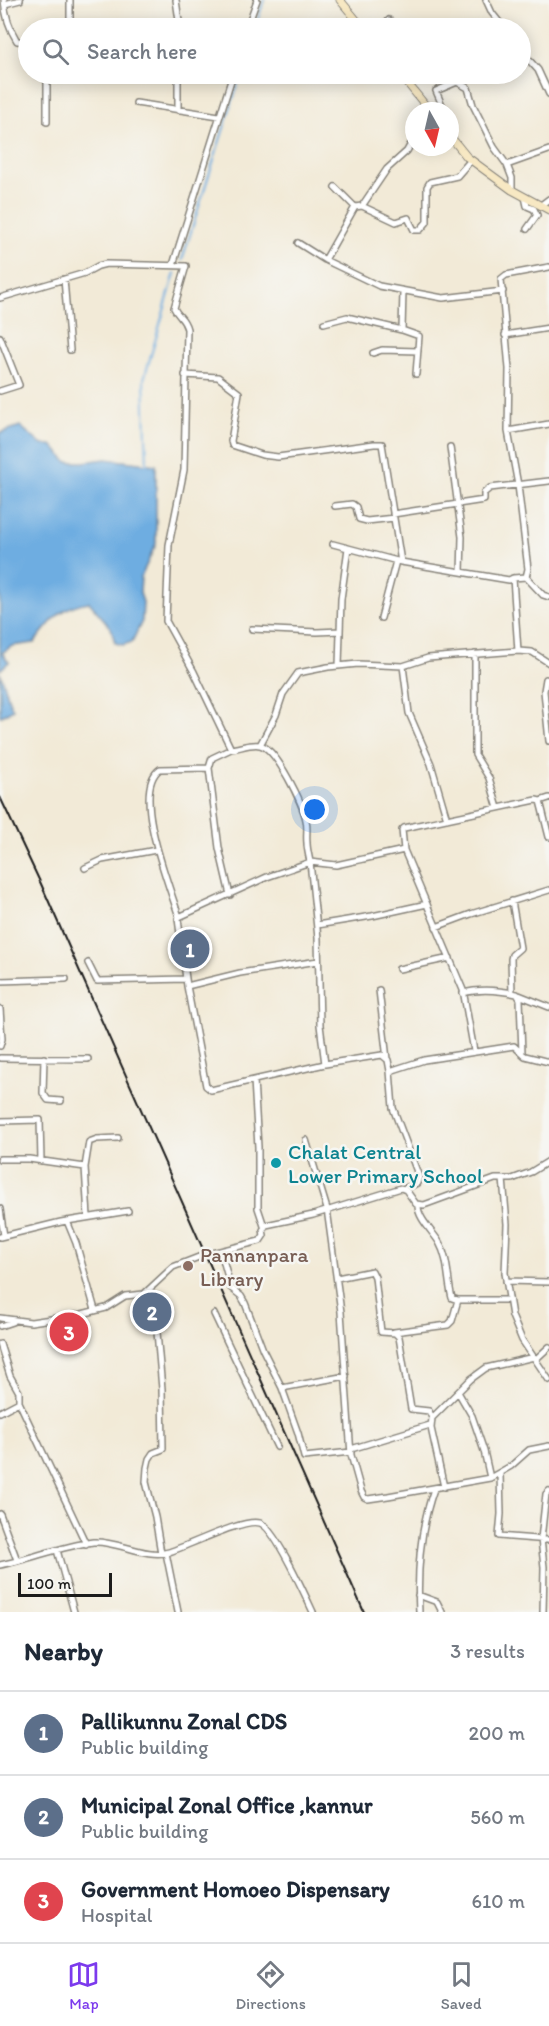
<!DOCTYPE html>
<style>
body{margin:0;font-family:Itim,sans-serif;background:#f2f2f3;color:#1f2937}
.compass{position:absolute;left:405px;top:102px;width:54px;height:54px;border-radius:50%;background:#fff;box-shadow:0 3px 15px #0003;rotate:172deg}
.scale{position:absolute;left:18px;bottom:15px;width:94px;box-sizing:border-box;padding-left:6px;border:3px solid #1c1c1c;border-top:0;font-size:16px;line-height:21px;white-space:nowrap;color:#1c1c1c;-webkit-text-stroke:4px #f6f6f2;paint-order:stroke}
.you{position:absolute;left:315px;top:810px;width:21px;height:21px;margin:-15px;border:4px solid #fff;border-radius:50%;background:#1a73e8;box-shadow:0 0 0 9px #1a73e833}
.badge{display:grid;place-items:center;width:39px;height:39px;border-radius:50%;background:#7c3aed;color:#fff;font-size:20px;font-weight:700}
.pin{position:absolute;translate:-50% -50%;border:3px solid #fff;box-shadow:0 2px 6px #0006}
.list{margin:0;padding:0;list-style:none}
h2{display:flex;justify-content:space-between;align-items:center;height:78px;margin:0;padding:0 24px;font-size:26px}
h2 small{font-size:20px;font-weight:400;color:#747a83}
.list li{display:grid;grid-template-columns:39px 1fr auto;gap:18px;align-items:center;box-sizing:border-box;height:84px;padding:0 24px;border-top:2px solid #e0e1e3}
.list b{display:block;font-size:22px;white-space:nowrap}
.list p{margin:0;font-size:20px;white-space:nowrap;color:#747a83}
.list em{font-size:20px;font-style:normal;color:#747a83}
.icon{flex:none;width:33px;height:33px;fill:none;stroke:currentColor;stroke-width:2;stroke-linecap:round;stroke-linejoin:round}
.map{position:relative;flex:none;width:549px;height:1612px;overflow:hidden}
.search{position:absolute;background:#fff;box-shadow:0 3px 15px #0003;left:18px;right:18px;top:18px;height:66px;display:flex;align-items:center;gap:15px;box-sizing:border-box;padding:0 21px;border-radius:33px;color:#747a83;font-size:22px}
.sheet{height:330px;background:#fff}
nav{display:flex;justify-content:space-around;align-items:center;box-sizing:border-box;height:84px;border-top:2px solid #e0e1e3;background:#fff;font-size:16px;color:#747a83}
nav a{display:grid;justify-items:center;gap:3px}
nav .on{color:#7c3aed}
.map>svg:first-child{display:block}
.built{fill:#f6d2c4}
.water{fill:#6eade1;stroke:#45647e;stroke-width:1.5}
.lines{fill:none;stroke-linecap:round;stroke-linejoin:round}
.stream{stroke:#6eade1;stroke-width:2}
.minor-casing{stroke:#87837a;stroke-width:8}
.secondary-casing{stroke:#87837a;stroke-width:9}
.minor{stroke:#fff;stroke-width:5}
.secondary{stroke:#f7e8c3;stroke-width:7}
.rail{stroke:#1c1c1c;stroke-width:2}
.culture-dot{fill:#0f9aa8;stroke:#f6f6f2;stroke-width:2}
.education-dot{fill:#8d6e63;stroke:#f6f6f2;stroke-width:2}
.labels{text-anchor:middle;dominant-baseline:central;stroke-width:5;stroke-linejoin:round;paint-order:stroke}
.culture-label{font-size:21px;fill:#0d838f;stroke:#f6f6f2;text-anchor:start}
.education-label{font-size:21px;fill:#785e54;stroke:#f6f6f2;text-anchor:start}
</style>
<div class="map">
<svg width="549" height="1612" viewBox="0 0 549 1612">
<rect width="100%" height="100%" fill="#f6f6f2"/>
<filter id="ink" filterUnits="userSpaceOnUse"><feTurbulence type="fractalNoise" baseFrequency=".0167" numOctaves="2"/><feDisplacementMap in="SourceGraphic" scale="12" xChannelSelector="R" yChannelSelector="G"/><feConvolveMatrix kernelMatrix="1 2 1 2 8 2 1 2 1" color-interpolation-filters="sRGB"/></filter>
<filter id="wash" filterUnits="userSpaceOnUse"><feTurbulence type="fractalNoise" baseFrequency=".008" numOctaves="4" result="noise"/><feDisplacementMap in="SourceGraphic" scale="24" xChannelSelector="R" yChannelSelector="G"/><feGaussianBlur stdDeviation="1.35" result="paint"/><feColorMatrix in="noise" values="0 0 0 0 0 0 0 0 0 0 0 0 0 0 0 0 0 1.4 0 .05"/><feComposite in="paint" operator="in"/></filter>
<g filter="url(#wash)">
<rect width="100%" height="100%" fill="#f2ead7"/>
<path class="built" d="M75,1320l4,20 -16,4 -4,-21z"/>
<path class="water" d="M20,426l22,19h10l15,17h16l23,-3 50,6v79l-15,33 -1,16 3,9 -1,19 -10,21 -9,3 -8,-2 -4,-15 -22,-26c-29,4 -38,20 -55,41l-22,3 -10,7 7,9 -9,8v-237z
M0,673c6,12 6,25 13,36l-11,7h-2z"/>
<g class="lines">
<path class="stream" d="M255,28l9,-28
M182,260l59,-186
M147,467l-3,-88 31,-106"/>
</g>
</g>
<g filter="url(#ink)">
<g class="lines">
<defs>
<path id="minor" d="M4,0c1,15 5,28 13,41l11,1
M70,0v28
M176,0l4,28
M486,0l6,13 12,15
M5,4l15,-4
M247,28l10,-28
M381,28l8,-8 12,8
M520,50l18,20 11,24
M178,74v36
M450,74l7,8
M136,103l83,13
M435,111l7,-6 -6,-14 21,-9 11,6 5,17 21,42 13,18 5,13v12
M47,122v-48
M507,165l42,-15
M335,187l20,20
M525,197l2,9 7,3 3,6 -10,14
M541,205l8,-6
M362,206l34,16 12,-4 6,12h6l7,-8v-35l3,-5 27,-6 14,-16
M298,243l27,17 54,26 64,12 60,-7
M325,260l30,-53 7,-1 25,-37 20,-18 7,-13
M173,265l60,-191
M64,279l6,71
M403,291l-1,39 17,6 -3,38
M0,298l85,-25 13,-7 8,-2 80,2 -12,42c4,9 10,9 13,21l-3,141 -15,75 -3,76 28,51 37,77c9,-1 20,-6 29,-4 16,3 43,59 46,75 2,8 0,15 1,23 0,6 2,13 3,19l-43,15 -88,40 -1,2 9,67 19,100 5,4 43,-10 4,67v61l6,18
M324,323l23,-6 55,13
M505,335l44,-7
M0,337l19,48 -19,6
M373,353l9,-3 36,1
M185,375l33,2 21,16 -8,48 1,4 30,10 16,2 96,-13h8l19,118 108,18 4,-2
M508,431l41,-7
M450,447l12,90 -1,35
M335,506l17,-2 4,3 3,12 8,2 27,-3
M393,514l91,-14v-7l6,-5 59,-7
M333,544l68,18
M526,577l2,-8 -10,-84 -10,-54 1,-62 -8,-90 5,-4 43,-8
M526,577l17,18 6,2
M381,618l15,-57
M252,629l65,3 23,-1
M518,651l14,1 17,11
M475,654v101l14,23 9,30
M339,666l2,-67 7,-51
M403,666l6,47 22,51 16,55
M549,680l-3,-1 -2,12 5,50
M260,745l16,-30 7,-21 15,-21 30,-6 30,-3 45,2 25,-8 90,-7 -5,-73 13,-1
M540,801l9,36
M85,868l17,-8 54,-10
M230,895l-11,-47 -10,-80 3,-10 19,-9
M179,917c-9,-30 -49,-127 -19,-148l49,-1
M317,925l55,-9 55,-12
M436,927l35,-13 78,-24
M88,963l9,18 89,-2
M399,969l51,-11
M0,981l66,-2
M187,986l53,-13 78,-12
M379,990l8,69
M463,993c18,-5 36,-3 54,1l3,5 2,54
M512,993l-1,-34 1,-4 8,-7 -8,-47
M519,995l30,12
M0,1009l2,30 -2,7
M474,1051l-11,-61 -59,-140 -2,-20 2,-2 132,-28 4,1 9,-3
M0,1058l88,1
M44,1058l-1,35 5,7 13,1
M325,1064l-5,-39 -2,-87 -8,-76 26,3 68,-15
M254,1080l71,-16 57,-9 6,5 2,11
M0,1121l40,-1 1,41
M306,1140l21,69 14,103 10,143 10,36 3,6 4,2 20,-3 102,-18 21,-12 18,-16 20,-4
M0,1159h29l56,8 3,50
M85,1167l4,-25 8,-3 21,-1
M503,1179l4,45 -2,49 7,43 10,24 27,40
M404,1189l13,-6 2,-6 -26,-69 -3,-37 34,-11 90,-14 11,10 24,6
M418,1205c-1,12 15,27 21,37 10,18 8,37 13,56l6,2
M0,1209l4,27
M67,1221l9,22 19,67
M0,1237l61,-15 67,-11
M222,1251v5l9,32 10,8 4,7 18,47 19,38 16,45 6,24 47,-5
M337,1278l35,-7 3,6 6,55 14,1 4,4 12,72 18,2 3,7
M506,1281l43,1
M144,1294l10,4 8,91 1,60 -10,4 -4,6 -2,9 -1,14 9,35 6,36
M214,1314l63,133
M0,1318l31,4 47,-7 28,-7 19,-12 19,-2 29,-27 31,-12 56,-14 4,-6 -1,-5 3,-5 47,-10 88,-27 5,2 10,14 8,1 71,-26h17l19,-7 18,-11
M0,1326l12,-4
M394,1332l54,-7 4,-4 6,-21h51
M0,1344l10,32 9,16v10l-19,10
M536,1359l13,-12
M282,1388l64,-12
M458,1392l14,24 12,35 6,27
M19,1402l67,142
M351,1449l79,-24
M500,1474l1,40 -2,22 50,4
M444,1487l-13,-59 1,-10 39,-39 15,-11 48,-11
M0,1514l17,46
M57,1550l17,62
M166,1553l12,59
M0,1565c31,-6 62,-19 93,-23 23,-2 54,17 76,10 19,-6 75,-34 91,-29 15,5 45,72 53,89
M418,1595l19,7 5,10
M419,1612c-2,-41 1,-84 15,-123
M543,1612l1,-45 -3,-28 5,-45 3,-3"/>
<path id="secondary" d="M340,0l23,28
M400,74l30,37
M450,136l17,21 45,33 37,20"/>
</defs>
<use href="#minor" class="minor-casing"/>
<use href="#secondary" class="secondary-casing"/>
<use href="#minor" class="minor"/>
<use href="#secondary" class="secondary"/>
<path class="rail" d="M0,797l41,87 323,728"/>
</g>
</g>
<circle class="culture-dot" cx="276" cy="1163" r="6"/>
<circle class="education-dot" cx="188" cy="1266" r="6"/>
<g class="labels">
<g class="culture-label">
<text x="288" y="1151">Chalat Central<tspan x="288" dy="24">Lower Primary School</tspan></text>
</g>
<g class="education-label">
<text x="200" y="1254">Pannanpara<tspan x="200" dy="24">Library</tspan></text>
</g>
</g>
</svg>
<svg class="compass" viewBox="-18 -18 36 36"><path d="M0-13l5 13h-10z" fill="#e53935"/><path d="M0 13l5-13h-10z" fill="#747a83"/></svg>
<div class="scale">100 m</div>
<div class="you"></div>
<div class="pin badge" style="left:190px;top:949px;background:#5c6f8a">1</div>
<div class="pin badge" style="left:152px;top:1312px;background:#5c6f8a">2</div>
<div class="pin badge" style="left:69px;top:1332px;background:#e0444e">3</div>
<div class="search"><svg class="icon" aria-label="search" viewBox="0 0 24 24"><circle cx="10" cy="10" r="6"/><path d="M15 15l6 6"/></svg>Search here</div>
</div>
<section class="sheet">
<h2>Nearby<small>3 results</small></h2>
<ul class="list">
<li><span class="badge" style="background:#5c6f8a">1</span><div><b>Pallikunnu Zonal CDS</b><p>Public building</p></div><em>200 m</em></li>
<li><span class="badge" style="background:#5c6f8a">2</span><div><b>Municipal Zonal Office ,kannur</b><p>Public building</p></div><em>560 m</em></li>
<li><span class="badge" style="background:#e0444e">3</span><div><b>Government Homoeo Dispensary</b><p>Hospital</p></div><em>610 m</em></li>
</ul>
</section>
<nav>
<a class="on"><svg class="icon" aria-label="map" viewBox="0 0 24 24"><path d="M3 6l6-2 6 2 6-2v14l-6 2-6-2-6 2zM9 4v14M15 6v14"/></svg>Map</a>
<a><svg class="icon" aria-label="directions" viewBox="0 0 24 24"><path d="M12 3l9 9-9 9-9-9zM9 14v-3h6M13 9l2 2-2 2"/></svg>Directions</a>
<a><svg class="icon" aria-label="saved" viewBox="0 0 24 24"><path d="M7 4h10v16l-5-4-5 4z"/></svg>Saved</a>
</nav>
